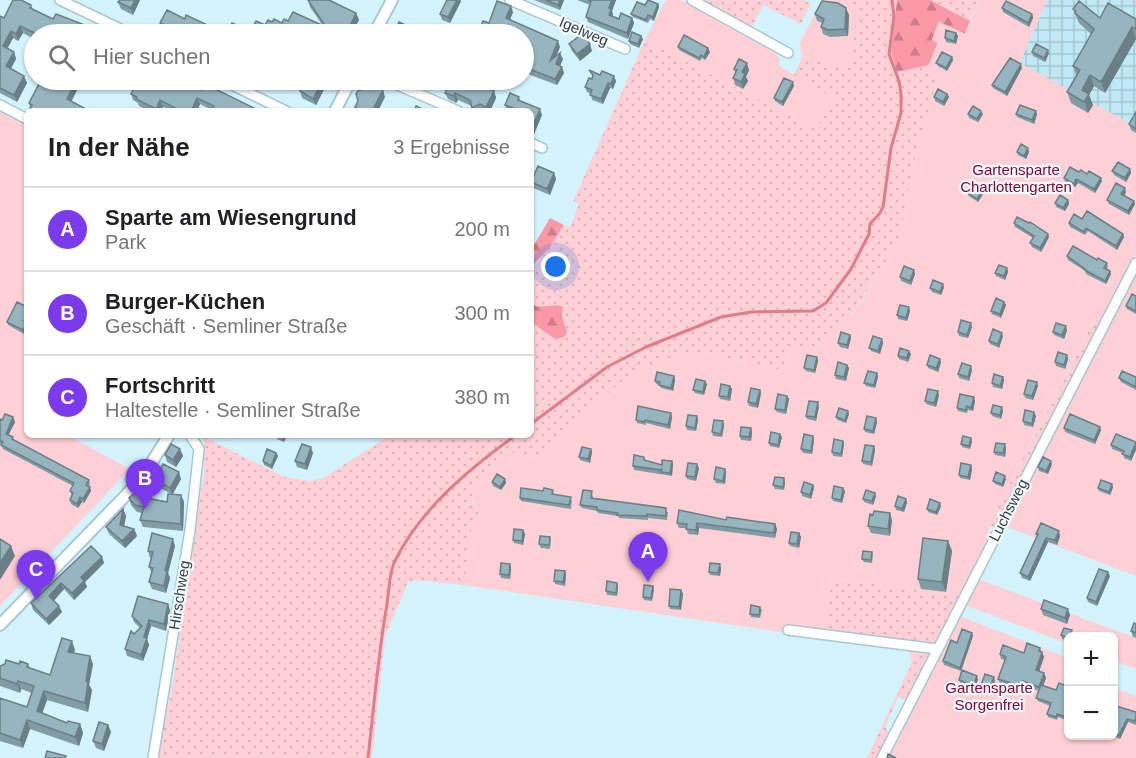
<!DOCTYPE html>
<html lang="de">
<meta charset="utf-8">
<style>
body{margin:0;font-family:Helvetica,sans-serif;background:#f6f6f6;color:#202124}
.controls{position:absolute;right:18px;bottom:18px;display:grid;overflow:hidden;border-radius:9px;box-shadow:0 2px 4px #0004}
.controls button{width:54px;height:54px;display:grid;place-items:center;padding:0;border:0;border-bottom:2px solid #e0e0e0;background:#fff;color:#202124;font:30px sans-serif}
.you{position:absolute;left:556px;top:267px;width:21px;height:21px;margin:-15px;border:4px solid #fff;border-radius:50%;background:#1a73e8;box-shadow:0 0 0 9px #1a73e833}
.badge{display:grid;place-items:center;width:39px;height:39px;border-radius:50%;background:#7c3aed;color:#fff;font-size:20px;font-weight:700}
.pin{position:absolute;translate:-50% -50px;filter:drop-shadow(0 2px 3px #0008)}
.pin::after{content:'';position:absolute;top:32px;width:21px;height:18px;background:inherit;clip-path:polygon(0 0,100% 0,50% 100%)}
.list{margin:0;padding:0;list-style:none}
h2{display:flex;justify-content:space-between;align-items:center;height:78px;margin:0;padding:0 24px;font-size:26px}
h2 small{font-size:20px;font-weight:400;color:#757577}
.list li{display:grid;grid-template-columns:39px 1fr auto;gap:18px;align-items:center;box-sizing:border-box;height:84px;padding:0 24px;border-top:2px solid #e0e0e0}
.list b{display:block;font-size:22px;white-space:nowrap}
.list p{margin:0;font-size:20px;white-space:nowrap;color:#757577}
.list em{font-size:20px;font-style:normal;color:#757577}
.icon{flex:none;width:33px;height:33px;fill:none;stroke:currentColor;stroke-width:2;stroke-linecap:round;stroke-linejoin:round}
.map{position:relative;flex:none;width:1136px;height:758px;overflow:hidden}
.search{position:absolute;background:#fff;box-shadow:0 2px 4px #0004;left:24px;top:24px;width:510px;height:66px;display:flex;align-items:center;gap:15px;box-sizing:border-box;padding:0 21px;border-radius:33px;color:#757577;font-size:22px}
.panel{position:absolute;background:#fff;box-shadow:0 2px 4px #0004;left:24px;top:108px;width:510px;height:330px;border-radius:9px}
.map>svg:first-child{display:block}
.industrial{fill:url(#industrial-grid)}
.grass{fill:url(#grass-dots)}
.forest{fill:url(#forest-firs)}
.garden{fill:#ffd0d5}
.lines{fill:none;stroke-linecap:round;stroke-linejoin:round}
.stream{stroke:#de7e8d;stroke-width:3}
.minor-casing{stroke:#a8c7d0;stroke-width:12}
.tertiary-casing{stroke:#a8c7d0;stroke-width:14}
.minor{stroke:#fff;stroke-width:9}
.tertiary{stroke:#fff;stroke-width:10}
.wall{fill:#829ca4}
.shaded-wall{fill:#6a7f86}
.building{fill:#97b5bf;stroke:#6a7f86;stroke-width:1.5}
.labels{text-anchor:middle;dominant-baseline:central;stroke-width:4.5;stroke-linejoin:round;paint-order:stroke}
.street-label{font-size:15px;fill:#333f43;stroke:#f5fbfd}
.park-label{font-size:15px;fill:#820932;stroke:#f5fbfd}
</style>
<div class="map">
<svg width="1136" height="758" viewBox="0 0 1136 758">
<defs>
<pattern id="industrial-grid" width="8" height="8" patternUnits="userSpaceOnUse" patternTransform="scale(1.5)"><rect width="8" height="8" fill="#c0e8f5"/><path d="M0 4h8M4 0v8" fill="none" stroke="#a5c8d3"/></pattern>
<pattern id="grass-dots" width="8" height="8" patternUnits="userSpaceOnUse" patternTransform="scale(1.5)"><rect width="8" height="8" fill="#ffd0d5"/><path d="M2 2h.1M6 6h.1" fill="none" stroke="#dbb4b8" stroke-width="1.8" stroke-linecap="round"/></pattern>
<pattern id="forest-firs" width="22" height="20" patternUnits="userSpaceOnUse" patternTransform="scale(1.5)"><rect width="22" height="20" fill="#fc99a8"/><path d="M5 1l3.5 6h-7zM16 11l3.5 6h-7z" fill="#cd7e8a"/></pattern>
</defs>
<rect width="100%" height="100%" fill="#d3f3fd"/>
<path class="industrial" d="M1047,0h89v127l-117,-64z"/>
<path class="grass" d="M700,0h104l7,4 -10,20 -38,-19 -12,24z
M840,0h57l-5,36 5,36 32,-7 8,16 -20,68 -18,92 -48,74 -25,29 -37,6 -4,21 -84,-19 -136,78 -28,29 -32,-8 -33,51 6,9 1,7 -7,9 -8,58 -47,-5 -9,2 -23,55 -13,121h-215l16,-76 21,-154 10,-53v-34l-4,-6 85,42 25,4 13,-3 68,-43h140v-113l24,17 11,-10 -5,-24c-9,2 -20,5 -29,-1l1,-35 31,-44 6,2 9,-23 -6,-3 72,-161 171,89 16,-31 -38,-23 8,-18 28,7 26,-55z
M930,0h49l-9,21z
M1096,317l7,3 -107,207 -8,-1z
M832,578l127,18 -23,47 -3,2 -108,-14z
M903,648l23,3 4,3 -23,46 -9,-3 -13,30 5,7 -12,24h-11l45,-96 -2,-9z"/>
<path class="forest" d="M897,0h33l40,21 -5,13 -26,-12 -7,18 6,2 -9,23 -32,7 -6,-20z
M550,218l14,7 -15,23 -14,15 -2,6 -2,23v-42z
M531,299l4,7c9,2 22,-3 28,1l-1,8 5,17 -3,5 -9,2 -24,-17z"/>
<path class="garden" d="M666,0h15l93,52 5,6v8l54,32 -17,31 -171,-89z
M822,0h18l16,9 -3,43 -5,13 -18,-1 -28,-7 -2,-15z
M979,0h68l-27,63 116,64v127l-33,66 -8,-2 -107,208 2,9 -31,61 -127,-18 -7,53 -38,2 -323,-48 8,-58 7,-9 -1,-7 -7,-13 10,-24 24,-23 32,8 28,-29 64,-55 38,-17 34,-6 84,19 4,-21 37,-6 2,-10 16,-19h8l47,-74 18,-92 20,-68 -8,-16 9,-22 -6,-3 7,-18 26,12z
M0,112l27,13v310h40l63,34 -130,137z
M1136,269v307l-132,-50z
M978,579l158,59v31l-22,-8v-25h-46v8l-103,-39z
M959,616l109,42 -2,12 2,1v65h46v-48l22,8v62h-249z"/>
<g class="lines">
<path class="stream" d="M531,424l76,-57 39,-20 75,-30 30,-5 62,-1 13,-8 25,-34 18,-35 1,-10 10,-11 3,-6 8,-59 10,-35v-19l-2,-13 -10,-27 5,-38 -2,-16
M368,758c6,-52 10,-103 19,-154 2,-13 2,-29 7,-41 25,-53 75,-94 122,-128"/>
<defs>
<path id="minor" d="M60,0l71,34
M510,0l115,49
M692,0l96,53
M222,80l64,31
M386,80l72,31
M0,105l27,14
M531,143l11,5
M788,630l149,19
M153,758l37,-228 9,-81 -9,-14
M882,758l254,-495"/>
<path id="tertiary" d="M374,34l18,-34
M335,111l16,-31
M0,625l127,-131 16,-18 26,-41"/>
</defs>
<use href="#minor" class="minor-casing"/>
<use href="#tertiary" class="tertiary-casing"/>
<use href="#minor" class="minor"/>
<use href="#tertiary" class="tertiary"/>
</g>
<path class="wall" d="M140,0l-7,15 -12,-6 -3,-7z
M308,0l48,13 3,7 -8,14h-98l-2,-4 21,-8 10,1 6,-2 35,5 -13,-19z
M447,0h13l1,1 -11,22 -8,-3 -2,-6z
M534,0h30l-4,10z
M577,0h39l-4,11 1,4v2l6,2 13,-1 2,5 -6,16 -40,-17 -2,-5 4,-12z
M658,4l1,3 -5,14 -4,-2 -2,4 -15,-6 -2,-3 14,-9z
M31,5l2,4 20,10 52,15h-71v5l-11,-6 -5,8 -5,-3 -6,11 7,3 2,7 -5,10 13,7 3,7 -10,19 -17,-9v-77l4,2z
M1002,8l30,6 1,4 -4,9 -26,-15z
M1073,9l27,9 36,1v20l-31,54 -11,-7 -5,9 4,10 -5,8 -17,-10 -4,-11 9,-17 -3,-9 18,-32 -12,-11z
M513,12l-3,8 50,27 -4,9 7,3 -3,7 4,7 -7,12 -32,-12 -1,4v-43h-43l-2,-4 10,-7z
M815,14l34,1 -1,21 -18,1 -7,-3 -2,-7 1,-4 -5,-2z
M160,23l54,10 4,1h-45l-11,-5z
M958,36l-2,8 -10,-2 -1,-4z
M643,39l-4,9 -9,-4 -1,-3z
M569,44l23,7 -12,10 -8,-10z
M678,47l32,5 -5,8 -3,-2 -2,3 -21,-11z
M1032,52l17,1 -4,9 -12,-6z
M952,57l1,3 -6,11 -9,-5 -2,-3z
M1022,68l-15,28 -14,-8 -1,-3z
M734,69l15,1 -3,7 2,4 -5,8 -8,-4 -2,-7 2,-5z
M589,70l27,11 -3,8 -3,-1 -7,16 -11,-4 -1,-6 -4,-2 -2,-5 8,-10z
M36,80h50l-5,9 -3,-1 -7,14 13,6 1,3h-54l-2,-8 10,-20 -2,-1z
M138,80h54l-2,4 12,6 56,20 1,1h-48l1,-1 -12,-6 -3,7h-26l-8,-4 -3,4h-11l-10,-5 -1,-3 -5,-3 -2,-6z
M265,80h14l-3,5z
M329,80l-13,25 -14,-7 -2,-7 1,-3 -1,-1 -2,-6z
M445,80h22l27,11 2,7 -6,13h-16l-2,-5 -14,-6 -2,3 -8,-4 -3,-6 5,-11z
M794,86l-11,20 -8,-5 -1,-3z
M947,94l2,3 -5,9 -9,-5 -1,-4z
M519,97l1,3 22,15 -8,19 -3,-1v-22h-24l-2,-6z
M1136,112v21l-5,-3 -2,-6z
M968,114h15l-5,8 -9,-4z
M1016,114h21l-3,10 -17,-7z
M1017,152h12l-3,7 -8,-4z
M1130,169l1,4 -5,9 -12,-7 -2,-4z
M1079,172l23,9 -7,12 -17,-10 -3,4 -10,-5 -1,-4z
M554,173l2,6 -6,16 -17,-7 -2,-6z
M982,190l1,4 -5,8 -9,-6 -2,-3z
M1126,192l-2,4 11,8 -6,11 -20,-11 -2,-4z
M1068,200l1,4 -4,7 -9,-4 -1,-4z
M1082,219l42,18 -7,13 -29,-19 -3,4 -15,-8 -1,-4z
M1014,223l34,11 1,3 -8,15 -9,-5 -2,-4 3,-5 -18,-11z
M1067,256l30,4 10,3 1,4 -1,2 4,5 -5,10 -20,-10 -1,-3 -17,-11z
M1007,268l1,4 -3,8 -9,-4 -1,-3z
M914,270l1,4 -4,11 -10,-4 -1,-4z
M944,287l-3,8 -9,-3 -2,-4z
M1136,296v18l-9,-5 -1,-3z
M1004,302l2,3 -5,13 -9,-4 -1,-3z
M910,311l-3,10 -9,-2 -1,-4z
M7,322h20v7l-3,5 -16,-9z
M972,327l-4,11 -9,-2 -1,-4z
M1067,330l-3,9 -10,-4 -1,-3z
M850,335l1,3 -3,11 -8,-2 -2,-4z
M1003,336l-4,12 -9,-4 -1,-3z
M882,339l1,4 -3,11 -9,-3 -2,-3z
M911,354l-3,8 -9,-3 -1,-3z
M1067,355l1,4 -3,10 -9,-3 -1,-4z
M817,357l1,4 -3,12 -9,-2 -2,-3z
M941,362l-3,10 -10,-4 -1,-3z
M847,365l2,3 -3,13 -10,-2 -1,-4z
M972,370l-3,11 -10,-3 -1,-4z
M877,373l1,4 -3,11 -9,-2 -2,-3z
M674,376l1,4 -2,11 -12,-3 -2,-3 -3,-1 -1,-3z
M1003,377l1,3 -2,9 -9,-2 -1,-4z
M1136,377v13l-15,-8 -2,-4z
M707,384l-3,11 -9,-2 -2,-3z
M1038,386l-5,14 -8,-2 -1,-4z
M732,389l-2,12 -10,-2 -1,-3z
M761,393l-3,15 -9,-2 -1,-4z
M939,395l-3,12 -10,-3 -1,-3z
M787,396l2,3 -3,15 -9,-2 -2,-3z
M975,401l-2,10 -5,-1 -1,3 -9,-2 -1,-3z
M819,406l-3,15 -9,-2 -1,-3z
M1003,411l-2,8 -9,-3 -1,-3z
M849,414l-3,9 -9,-3 -1,-3z
M697,416l1,4 -2,11 -9,-1 -1,-4z
M1036,416l-3,11 -9,-2 -1,-4z
M13,417l2,5 -7,13 5,5 76,40 1,4 -1,2 2,5 -7,12 -2,-1 -4,6 -7,-4 -1,-4 2,-4 -2,-5 3,-5 -70,-37 -2,-4 -1,-1v-25l2,1z
M672,417l-2,12 -24,-6v2l-9,-2 -1,-3z
M723,421l1,4 -2,12 -9,-1 -1,-4z
M877,422l-3,12 -9,-2 -1,-3z
M751,428l1,4 -1,9 -10,-1 -1,-4z
M1064,428l37,2 -6,14 -30,-12z
M275,435h12l-3,7 -7,-3z
M813,436l1,4 -2,14 -9,-1 -2,-4z
M782,437l-3,11 -9,-2 -1,-3z
M843,441l1,3 -2,13 -9,-1 -1,-4z
M972,441l-2,8 -8,-2 -1,-3z
M1136,442l-5,19 -7,-3 -1,-5 -11,-4 -1,-4z
M874,446l1,4 -3,16 -9,-2 -1,-3z
M1006,448l-1,9 -10,-2 -1,-3z
M180,449l3,7 -7,11 -9,-5 -2,-7z
M591,449l1,3 -2,11 -10,-3 -1,-3z
M276,453l2,3 -6,13 -8,-4 -1,-4z
M313,453l-6,17 -10,-3 -2,-6z
M645,460l17,5 10,-4 1,3 -1,12 -38,-6 -1,-4z
M1052,464l-4,10 -9,-3 -1,-4z
M971,465l1,4 -2,11 -10,-2 -1,-3z
M699,468l-3,13 -9,-2 -1,-3z
M725,469l1,3 -1,12 -9,-1 -2,-4z
M154,479h27l-8,15 8,1 3,7 -1,29 -40,-4 -3,-7 2,-7 -5,-1 -6,-7 -2,-7 13,-1 25,5 4,-8 -14,-8z
M505,479l1,4 -5,7 -8,-4 -1,-4z
M1006,479l-3,8 -8,-3 -2,-3z
M785,482l-1,8 -9,-1 -2,-4z
M813,485l1,3 -3,11 -9,-3 -1,-4z
M1113,487l-3,8 -11,-4 -1,-3z
M845,491l-3,12 -9,-2 -1,-3z
M554,493v2l18,5 -1,9 -50,-8 -1,-3z
M593,495v3l75,14 -1,8 -19,-2v2l-29,-2 -1,-2 -20,-3 -1,-2 -15,-3 -2,-3z
M876,496l-3,9 -9,-3 -1,-3z
M907,502l-3,10 -8,-2 -1,-4z
M940,503l1,3 -4,9 -9,-3 -1,-3z
M123,509l3,7 -2,10 10,3 3,7 -12,12 -16,-14 -3,-7z
M873,515l19,5 -2,16 -19,-3 -3,-7z
M726,520l49,4 2,5 -2,9 -76,-10 -1,7 -10,-1 -2,-6h-7l-2,-5z
M523,530l2,4 -2,11 -9,-2 -1,-3z
M799,533l2,4 -2,11 -9,-2 -1,-3z
M1036,534l24,2 -3,9 -9,-3 -18,39 -8,-3 -2,-5 17,-37z
M550,537l1,3 -1,9 -9,-1 -2,-4z
M948,541l4,10 -6,41 -25,-3 -3,-10z
M175,546l-7,27 2,5 -4,15 -14,-4 -3,-7 3,-8 -3,-7 2,-9h-1l-2,-7z
M872,552l1,3 -1,8 -8,-1 -2,-3z
M656,553l1,4 -1,9 -10,-1 -1,-4z
M102,557l2,6 -19,19 2,5 -13,13 -10,-11 -10,11 8,12 -13,13 -16,-15 -2,-7z
M510,564l1,4 -1,11 -9,-1 -1,-4z
M721,568l-1,8 -10,-1 -1,-3z
M566,574l-1,12 -10,-2 -1,-3z
M1110,576l-13,30 -9,-4 -1,-4z
M618,586l-1,10 -10,-1 -1,-4z
M654,589l-2,12 -8,-1 -1,-3z
M681,590l2,4 -2,16 -11,-1 -1,-3z
M168,604l2,6 -4,21 -15,-5 -4,13 2,6 -6,16 -16,-5 -2,-7 9,-15 6,-6 -6,-6 -2,-6z
M760,607l2,3 -2,8 -9,-1 -1,-3z
M1041,609l29,6 -3,9 -24,-9z
M1136,624v14l-3,-1 -2,-6z
M1072,630l1,4 -5,2v5l-6,-2 -1,-4z
M972,633l1,3 -12,35 -17,-6 -1,-4 14,-18z
M1040,648l4,9 -5,14 5,2 2,5 -3,7 13,5 11,-4 1,-3v38l-10,-4 -1,3 -9,-3 -1,-3 3,-8 -12,-5 -2,-3 3,-7 -14,-5 -3,5 -22,-7 -2,-5 7,-19 -4,-1 -1,-5 24,-1z
M75,650l-1,3 19,11 -4,21 3,5 -4,22 -41,-12 -5,13 25,10 13,1 3,9 -4,13 -49,-17 -7,19 -23,-7v-43l27,9 5,-14 -11,-4 -1,4 -20,-7v-20l28,-2 2,4 20,7z
M978,679l-3,10 -15,-6 -1,-3z
M995,681l-3,10 -10,-3 -1,-3z
M1113,705l23,7v13l-8,-3 -8,17 -9,-4h2z
M108,725l3,7 -7,19 -8,-3 -3,-7z"/>
<path class="shaded-wall" d="M135,0h5l-7,15 -2,-7z
M457,0h3l1,1 -11,22 -2,-6z
M560,0h4l-4,10 -2,-5z
M612,0h4l-4,11 1,4 -2,6 -2,-6v-7z
M658,4l1,3 -5,14 -1,-4z
M511,6l2,6 -5,12 -2,-6z
M846,8l3,7 -1,21 -3,-7z
M356,13l3,7 -8,14h-5z
M1032,14l1,4 -4,9 -1,-4z
M632,18l2,5 -6,16 -1,-6z
M20,26l3,7 -5,8 -2,-7z
M241,27l2,7h-6z
M1132,27l4,12 -31,54 -4,-11z
M11,31l2,7 -8,15 -2,-7z
M956,33l2,3 -2,8 -2,-3z
M641,36l2,3 -4,9 -1,-4z
M558,41l2,6 -8,20 -2,-6z
M590,44l2,7 -12,10 -3,-7z
M708,48l2,4 -5,8 -1,-3z
M1048,50l1,3 -4,9 -1,-4z
M14,52l2,7 -8,14 -2,-7z
M560,53l3,6 -5,11 -2,-6z
M952,57l1,3 -6,11 -1,-3z
M747,63l2,7 -3,7 2,4 -5,8 -2,-7 1,-10z
M1021,64l1,4 -15,28 -2,-4z
M562,67l2,6 -7,12 -2,-6z
M1090,75l4,11 -5,9 4,10 -5,8 -6,-23z
M24,76l3,7 -10,19 -3,-7z
M614,76l2,5 -3,8 -2,-5z
M80,80h6l-5,9 -2,-6z
M186,80h6l-4,8 -3,-6z
M274,80h5l-3,5z
M323,80h6l-13,25 -3,-6z
M76,81l2,7 -9,18 -2,-7z
M793,82l1,4 -11,20 -1,-4z
M608,83l2,5 -7,16 -2,-5z
M383,90l2,7 -7,14h-6z
M494,91l2,7 -6,13h-2l-2,-4z
M455,93l3,7 -2,3 -2,-7z
M947,94l2,3 -5,9 -1,-4z
M197,98l3,6 -3,7h-6z
M160,100l3,7 -3,4h-4v-2z
M540,109l2,6 -8,19 -2,-6z
M981,111l2,3 -5,8 -1,-3z
M1036,111l1,3 -3,10 -2,-4z
M1028,148l1,4 -3,7 -2,-3z
M1130,169l1,4 -5,9 -1,-4z
M554,173l2,6 -6,16 -3,-6z
M1101,178l1,3 -7,12 -1,-4z
M1076,179l2,4 -3,4 -1,-3z
M1125,188l1,4 -3,6 -2,-4z
M982,190l1,4 -5,8 -1,-3z
M1068,200l1,4 -4,7 -2,-3z
M1134,201l1,3 -6,11 -1,-4z
M1048,234l1,3 -8,15 -1,-4z
M1123,234l1,3 -7,13 -1,-4z
M1007,268l1,4 -3,8 -1,-4z
M914,270l1,4 -4,11 -1,-4z
M1110,271l1,3 -5,10 -1,-3z
M943,284l1,3 -3,8 -1,-3z
M1004,302l2,3 -5,13 -1,-4z
M909,307l1,4 -3,10 -1,-3z
M27,323v6l-3,5 -1,-4z
M971,323l1,4 -4,11 -1,-3z
M1066,326l1,4 -3,9 -2,-4z
M1002,333l1,3 -4,12 -1,-4z
M850,335l1,3 -3,11 -1,-4z
M882,339l1,4 -3,11 -2,-3z
M909,351l2,3 -3,8 -1,-4z
M1067,355l1,4 -3,10 -1,-4z
M817,357l1,4 -3,12 -1,-3z
M940,359l1,3 -3,10 -2,-4z
M847,365l2,3 -3,13 -2,-4z
M971,366l1,4 -3,11 -1,-4z
M877,373l1,4 -3,11 -1,-3z
M674,376l1,4 -2,11 -2,-3z
M1003,377l1,3 -2,9 -2,-3z
M705,381l2,3 -3,11 -1,-3z
M1037,382l1,4 -5,14 -1,-4z
M730,386l2,3 -2,12 -2,-4z
M760,390l1,3 -3,15 -2,-4z
M938,391l1,4 -3,12 -2,-4z
M787,396l2,3 -3,15 -1,-4z
M974,397l1,4 -2,10 -2,-3z
M818,402l1,4 -3,15 -1,-4z
M1002,407l1,4 -2,8 -1,-4z
M848,411l1,3 -3,9 -1,-3z
M1034,412l2,4 -3,11 -1,-3z
M671,413l1,4 -2,12 -2,-4z
M697,416l1,4 -2,11 -1,-3z
M13,417l2,5 -8,16 -1,-4z
M876,418l1,4 -3,12 -1,-3z
M723,421l1,4 -2,12 -1,-3z
M1100,427l1,3 -6,14 -1,-4z
M751,428l1,4 -1,9 -2,-4z
M780,434l2,3 -3,11 -1,-3z
M282,435h5l-3,7z
M813,436l1,4 -2,14 -1,-3z
M971,438l1,3 -2,8 -1,-3z
M843,441l1,3 -2,13 -1,-3z
M1005,444l1,4 -1,9 -2,-4z
M1136,444v6l-5,11 -1,-4z
M874,446l1,4 -3,16 -1,-4z
M311,447l2,6 -6,17 -2,-6z
M180,449l3,7 -7,11 -3,-7z
M591,449l1,3 -2,11 -2,-4z
M276,453l2,3 -6,13 -1,-3z
M672,461l1,3 -1,12 -2,-3z
M1051,461l1,3 -4,10 -2,-3z
M697,464l2,4 -3,13 -1,-4z
M971,465l1,4 -2,11 -2,-3z
M725,469l1,3 -1,12 -2,-3z
M179,472l2,7 -9,16 -2,-7z
M1005,476l1,3 -3,8 -1,-3z
M784,478l1,4 -1,8 -1,-3z
M505,479l1,4 -5,7 -1,-3z
M1112,484l1,3 -3,8 -1,-3z
M813,485l1,3 -3,11 -1,-4z
M90,487l1,4 -7,12 -1,-4z
M843,488l2,3 -3,12 -1,-3z
M875,493l1,3 -3,9 -1,-4z
M181,495l3,7 -1,29 -2,-7z
M80,497l2,5 -4,6 -1,-4z
M906,499l1,3 -3,10 -2,-3z
M940,503l1,3 -4,9 -1,-3z
M123,509l3,7 -3,16 -3,-7z
M890,513l2,7 -2,16 -2,-7z
M697,523l2,5 -1,7 -2,-5z
M775,524l2,5 -2,9 -1,-5z
M134,529l3,7 -12,12 -3,-7z
M523,530l2,4 -2,11 -1,-4z
M1059,531l1,5 -3,9 -2,-5z
M799,533l2,4 -2,11 -2,-4z
M1046,538l2,4 -18,39 -2,-4z
M173,539l2,7 -7,27 2,5 -4,15 -2,-7 1,-16z
M948,541l4,10 -6,41 -4,-10z
M11,546l4,10 -15,24v-17z
M656,553l1,4 -1,9 -1,-3z
M102,557l2,6 -19,19 2,5 -13,13 -2,-7 9,-16z
M510,564l1,4 -1,11 -1,-4z
M720,564l1,4 -1,8 -2,-3z
M565,571l1,3 -1,12 -2,-4z
M1108,572l2,4 -13,30 -1,-4z
M61,583l3,6 -12,14 -3,-7z
M617,583l1,3 -1,10 -1,-3z
M653,586l1,3 -2,12 -1,-3z
M681,590l2,4 -2,16 -2,-3z
M168,604l2,6 -4,21 -2,-7z
M59,606l3,6 -13,13 -3,-6z
M1068,609l2,6 -3,9 -2,-6z
M149,620l2,6 -4,13 2,6 -6,16 -2,-6 3,-18z
M972,633l1,3 -12,35 -1,-3z
M72,641l3,9 -4,11 -3,-9z
M1042,652l2,5 -6,18 -2,-5z
M90,656l3,8 -4,21 3,5 -4,22 -3,-9 1,-22z
M1044,673l2,5 -5,14 -2,-5z
M977,676l1,3 -3,10 -2,-4z
M994,677l1,4 -3,10 -2,-3z
M18,681l3,8 -1,4 -3,-9z
M1023,681l2,5 -3,5 -1,-5z
M44,691l3,9 -7,20 -3,-9z
M1127,719l1,3 -8,17 -1,-4z
M27,720l3,9 -7,19 -3,-8z
M80,724l3,9 -4,13 -4,-9z
M108,725l3,7 -7,19 -2,-7z"/>
<path class="building" d="M13,0h8l10,5 -1,3 23,11 3,-5 26,10 23,10h-68l-17,-8 -4,8 -5,-3 -8,15 11,6 -8,14 18,10 -10,19 -14,-7v-72l4,2z
M120,0h15l-4,8 -13,-6z
M308,0h21l27,13 -10,21h-85l-10,-4 5,-9 9,4 3,-5 4,2 2,-3 8,4 2,-4 4,2 5,-9 33,15z
M447,0h10l-9,17 -8,-3z
M546,0h14l-2,5z
M588,0h24l-3,8 2,1 -2,6 10,4 2,-6 11,5 -5,15 -41,-16 5,-16z
M648,0l10,4 -5,13 -5,-2 -2,5 -15,-6 6,-12 8,3z
M497,1l14,5 -5,12 52,23 -8,20 10,-8 -4,11 6,3 -7,12 -31,-12v-33h-34l-11,-4 4,-9 6,2z
M822,1l16,2 8,5 -1,21 -17,1 -7,-3 3,-8 -9,-5z
M1006,1l26,13 -4,9 -26,-15z
M1079,1l21,17 8,-15 28,16v10l-4,-2 -31,55 -11,-7 -8,15 7,4 -5,8 -17,-10 13,-22 -7,-4 21,-37 -19,-16 1,-2 -3,-2z
M167,10l18,9 1,-4 26,12 -2,4 8,3h-34l-24,-11z
M399,22l21,10 -2,2h-25z
M232,23l9,4 -4,7h-10z
M946,30l10,3 -2,8 -9,-3z
M632,32l9,4 -3,8 -9,-3z
M582,34l8,10 -13,10 -8,-10z
M684,35l24,13 -4,9 -3,-2 -2,3 -21,-11z
M1036,44l12,6 -4,8 -12,-6z
M942,52l10,5 -6,11 -10,-5z
M1010,58l11,6 -16,28 -13,-7z
M739,59l8,4 -5,9 3,2 -4,8 -8,-4 4,-8 -3,-1z
M589,70l11,5 2,-4 12,5 -3,8 -3,-1 -7,16 -11,-4 2,-5 -7,-3 4,-9 3,1 1,-4z
M784,78l9,4 -11,20 -8,-4z
M41,80h39l-1,3 -3,-2 -9,18 17,9 -2,3h-39l-2,-1 -1,1h-5l-5,-3 2,-3 -3,-2z
M138,80h48l-1,2 17,8 3,-6 53,26v1h-47l3,-5 -17,-8 -6,13h-3l-5,-2h-6l-17,-9 -4,9 -20,-10 1,-2 -6,-3z
M298,80h25l-10,19 -13,-8 4,-7 -6,-3z
M451,80h16l27,11 -8,16 -6,-3 -8,4 -2,-8 -15,-7 -1,3 -9,-3z
M368,82l15,8 -11,21h-9l-8,-4 3,-6 -2,-7 2,-3 6,-2z
M938,89l9,5 -4,8 -9,-5z
M510,93l9,4 -1,3 22,9 -8,19 -1,-17h-19l1,-3 -8,-3z
M1020,105l16,6 -4,9 -16,-6z
M416,106l10,5h-12z
M973,106l8,5 -4,8 -9,-5z
M1136,112v17l-7,-5z
M1021,144l7,4 -4,8 -7,-4z
M1118,162l12,7 -5,9 -13,-7z
M538,166l16,7 -7,16 -16,-7z
M1070,167l9,5 2,-2 6,4 2,-3 12,7 -7,11 -18,-10 -2,5 -10,-6z
M1116,183l9,5 -4,6 13,7 -6,10 -21,-11z
M972,185l10,5 -5,9 -10,-6z
M1060,195l8,5 -5,8 -8,-5z
M1087,211l36,23 -7,12 -30,-18 -2,4 -15,-9 5,-9 8,5z
M1017,217l12,6 1,-1 18,12 -8,14 -10,-5 4,-7 -20,-13z
M1073,246l24,14 1,-2 9,5 -3,5 6,3 -5,10 -20,-11v-1l-18,-13z
M999,265l8,3 -3,8 -9,-3z
M904,266l10,4 -4,11 -10,-4z
M933,280l10,4 -3,8 -10,-4z
M1132,294l4,2v15l-10,-5z
M996,298l8,4 -4,12 -9,-3z
M17,302l10,5v7l-3,7 3,2 -4,7 -16,-8z
M900,305l9,2 -3,11 -9,-3z
M961,320l10,3 -4,12 -9,-3z
M1056,323l10,3 -4,9 -9,-3z
M993,329l9,4 -4,11 -9,-3z
M841,332l9,3 -3,10 -9,-2z
M873,336l9,3 -4,12 -9,-3z
M900,348l9,3 -2,7 -9,-2z
M1058,352l9,3 -3,10 -9,-3z
M807,355l10,2 -3,13 -10,-2z
M930,355l10,4 -4,9 -9,-3z
M838,362l9,3 -3,12 -9,-2z
M962,363l9,3 -3,11 -10,-3z
M868,371l9,2 -3,12 -10,-2z
M1122,371l14,6v10l-17,-9z
M657,372l17,4 -3,12 -12,-3 1,-3 -5,-1z
M994,374l9,3 -3,9 -8,-3z
M696,379l9,2 -2,11 -10,-2z
M1028,380l9,2 -5,14 -8,-2z
M721,384l9,2 -2,11 -9,-1z
M751,388l9,2 -4,14 -8,-2z
M928,389l10,2 -4,12 -9,-2z
M778,394l9,2 -2,14 -10,-1z
M960,394l14,3 -3,11 -4,-2 -1,4 -9,-2z
M809,401l9,1 -3,15 -9,-1z
M993,405l9,2 -2,8 -9,-2z
M638,406l33,7 -3,12 -23,-5 -1,2 -8,-2z
M839,408l9,3 -3,9 -9,-3z
M1025,410l9,2 -2,12 -9,-3z
M5,414l8,3 -7,17 7,3 -1,2 77,41 -3,5 4,2 -7,12 -3,-2 -3,7 -7,-4 3,-7 -3,-2 4,-8 -73,-38 2,-3 -3,-1v-22l2,1z
M1070,414l30,13 -6,13 -30,-12z
M688,415l9,1 -2,12 -9,-2z
M867,416l9,2 -3,13 -9,-2z
M714,420l9,1 -2,13 -9,-2z
M741,427l10,1 -2,9 -9,-1z
M771,432l9,2 -2,11 -9,-2z
M804,434l9,2 -2,15 -10,-2z
M1116,434l20,8 -6,15 -8,-3 2,-3 -13,-6z
M963,436l8,2 -2,8 -8,-2z
M834,439l9,2 -2,13 -9,-2z
M996,443l9,1 -2,9 -9,-1z
M171,444l9,5 -7,11 -8,-5z
M302,444l9,3 -6,17 -10,-3z
M865,445l9,1 -3,16 -9,-1z
M582,447l9,2 -3,10 -9,-2z
M267,449l9,4 -5,13 -8,-5z
M634,455l10,2v3l18,5v-5l10,1 -2,12 -9,-1 1,-4 -1,2 -28,-4z
M1043,457l8,4 -5,10 -8,-4z
M688,463l9,1 -2,13 -9,-1z
M961,463l10,2 -3,12 -9,-2z
M163,464l16,8 -9,16 -16,-9z
M716,467l9,2 -2,12 -9,-2z
M996,472l9,4 -3,8 -9,-3z
M497,474l8,5 -5,8 -8,-5z
M775,477l9,1 -1,9 -10,-2z
M1101,480l11,4 -3,8 -11,-4z
M804,482l9,3 -3,10 -9,-3z
M834,486l9,2 -2,12 -9,-2z
M521,488l22,3 1,-3 9,2 -1,4 19,3 -2,8 -49,-7z
M583,490l9,1 -1,7 75,10v8l-19,-2v2l-30,-1 1,-2 -21,-3v-3l-17,-2z
M866,490l9,3 -3,8 -9,-2z
M136,491l6,6 25,5 1,-8 13,1v29l-41,-4 4,-13 -9,-2 -6,-7z
M898,496l8,3 -4,10 -7,-3z
M930,499l10,4 -4,9 -9,-3z
M123,509l-3,16 14,4 -12,12 -16,-14z
M679,510l47,10 1,-3 48,7 -1,9 -77,-10 -1,7 -10,-1 1,-5 -10,-1z
M874,511l16,2 -2,16 -20,-3 2,-12 3,1z
M1041,523l18,8 -4,9 -9,-2 -18,39 -8,-4 18,-39h-2z
M514,529l9,1 -1,11 -9,-1z
M791,532l8,1 -2,11 -8,-1z
M152,533l21,6 -8,31 2,1 -3,15 -15,-4 4,-14 -4,-1 4,-15 -5,-1z
M540,536l10,1 -1,8 -10,-1z
M923,538l25,3 -6,41 -24,-3z
M0,539l11,7 -11,17z
M91,546l11,11 -21,20 3,4 -12,12 -11,-10 -12,13 10,10 -13,13 -15,-16z
M863,551l9,1 -1,8 -9,-1z
M646,552l10,1 -1,10 -10,-2z
M501,563l9,1 -1,11 -9,-1z
M710,563l10,1 -2,9 -9,-1z
M1099,569l9,3 -12,30 -9,-4z
M555,570l10,1 -2,11 -9,-1z
M607,581l10,2 -1,10 -10,-2z
M644,585l9,1 -2,12 -8,-1z
M670,589l11,1 -2,17 -10,-1z
M138,596l30,8 -4,20 -15,-4 -5,17 3,1 -6,17 -16,-6 6,-18 3,3 8,-8 -10,-10z
M1044,600l24,9 -3,9 -24,-9z
M751,605l9,2 -1,8 -9,-1z
M1134,623l2,1v9l-5,-2z
M1064,628l8,2 -4,8 -7,-3z
M962,629l10,4 -12,35 -17,-7 8,-21 6,3z
M62,638l10,3 -4,11 22,4 -4,25 2,1 -3,21 -41,-12 -7,20 30,12 1,-2 12,3 -5,13 -48,-17 -7,20 -20,-7v-35l27,9 7,-21 -16,-5 -1,3 -17,-6v-12l5,-2 1,-4 13,4 1,-3 8,3 -1,3 23,8z
M1027,643l13,5 -1,3 3,1 -6,18 8,3 -5,14 -16,-6 -2,5 -23,-7 8,-22 -6,-3 3,-9 21,8z
M962,670l15,6 -4,9 -14,-5z
M985,674l9,3 -4,11 -9,-3z
M1059,683l8,3 1,-3v35l-11,-4 -1,3 -9,-3 4,-11 -15,-5 5,-13 15,5z
M1113,705l23,7v5l-1,4 -8,-2 -8,16 -6,-2z
M99,722l9,3 -6,19 -9,-3z
M47,751l19,5 -1,2h-20z
M888,754l8,4h-9z"/>
<g class="labels">
<g class="street-label">
<text transform="translate(584 31) rotate(23)">Igelweg</text>
<text transform="translate(1008 510) rotate(-63)">Luchsweg</text>
<text transform="translate(179 595) rotate(-81)">Hirschweg</text>
</g>
<g class="park-label">
<text x="1016" y="169">Gartensparte<tspan x="1016" dy="17">Charlottengarten</tspan></text>
<text x="989" y="687">Gartensparte<tspan x="989" dy="17">Sorgenfrei</tspan></text>
</g>
</g>
</svg>
<div class="controls">
<button>+</button>
<button>−</button>
</div>
<div class="you"></div>
<div class="pin badge" style="left:648px;top:582px">A</div>
<div class="pin badge" style="left:145px;top:509px">B</div>
<div class="pin badge" style="left:36px;top:600px">C</div>
<div class="search"><svg class="icon" aria-label="search" viewBox="0 0 24 24"><circle cx="10" cy="10" r="6"/><path d="M15 15l6 6"/></svg>Hier suchen</div>
<section class="panel">
<h2>In der Nähe<small>3 Ergebnisse</small></h2>
<ul class="list">
<li><span class="badge">A</span><div><b>Sparte am Wiesengrund</b><p>Park</p></div><em>200 m</em></li>
<li><span class="badge">B</span><div><b>Burger-Küchen</b><p>Geschäft · Semliner Straße</p></div><em>300 m</em></li>
<li><span class="badge">C</span><div><b>Fortschritt</b><p>Haltestelle · Semliner Straße</p></div><em>380 m</em></li>
</ul>
</section>
</div>
